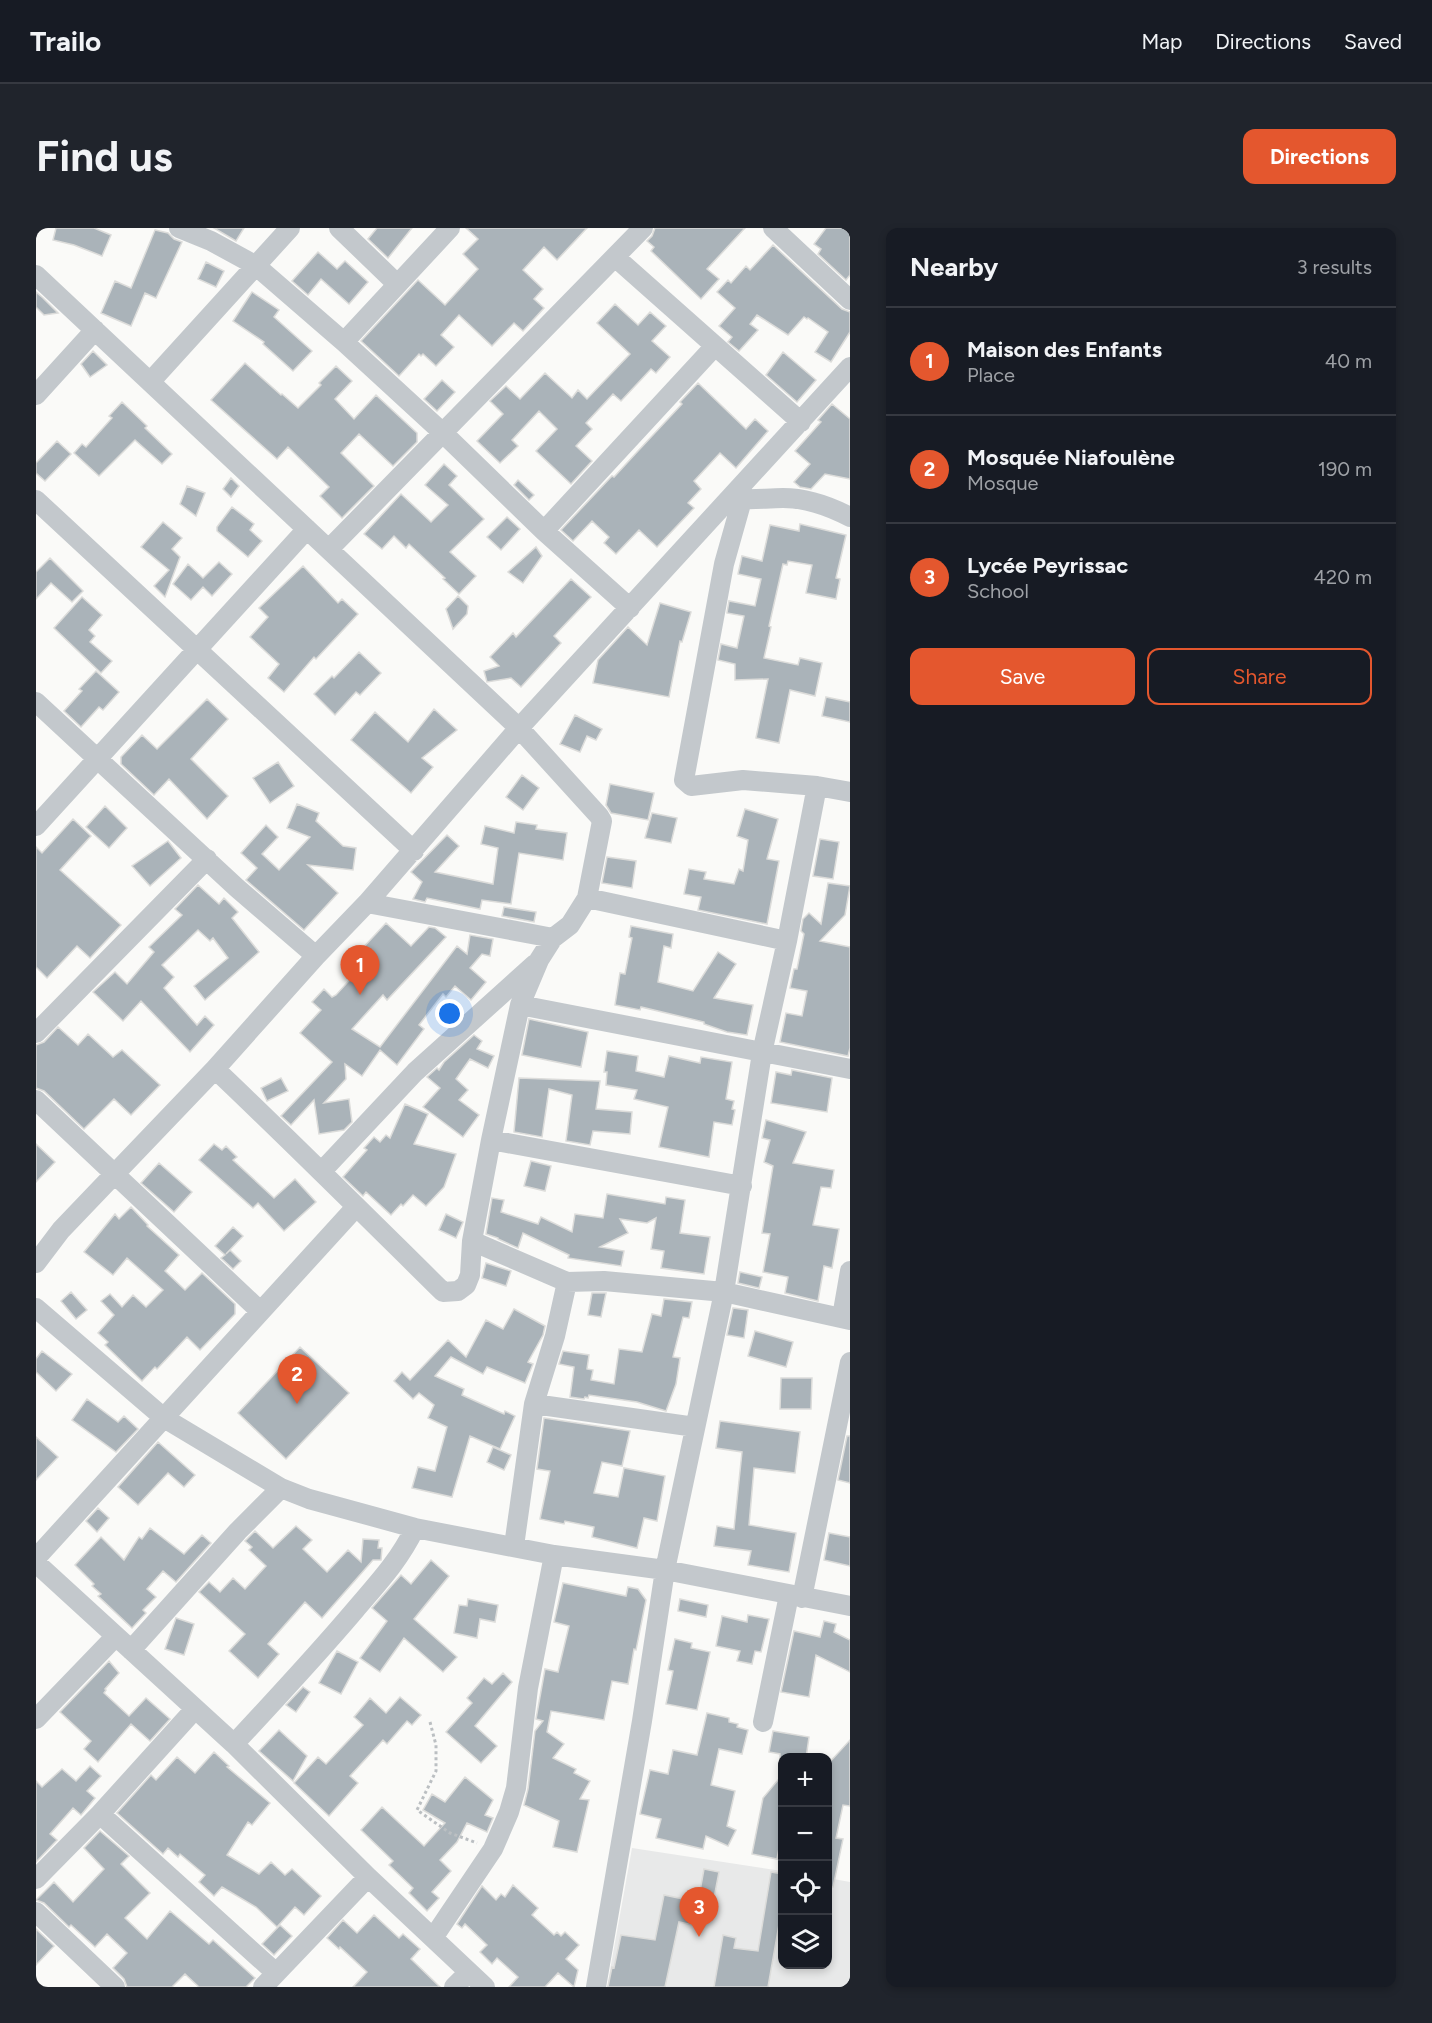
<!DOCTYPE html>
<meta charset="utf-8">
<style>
body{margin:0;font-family:Figtree,sans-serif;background:#20242c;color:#f1f3f6}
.controls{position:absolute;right:18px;bottom:18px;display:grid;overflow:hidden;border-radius:12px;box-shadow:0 3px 9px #0003}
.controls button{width:54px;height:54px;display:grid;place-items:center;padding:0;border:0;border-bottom:2px solid #363941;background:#171b24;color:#f1f3f6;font:30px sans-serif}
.you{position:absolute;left:414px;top:786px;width:21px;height:21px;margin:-15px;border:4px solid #fff;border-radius:50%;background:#1a73e8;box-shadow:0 0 0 9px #1a73e833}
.badge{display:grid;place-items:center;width:39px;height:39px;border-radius:50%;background:#e4572e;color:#fff;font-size:20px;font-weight:700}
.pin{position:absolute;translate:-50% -50px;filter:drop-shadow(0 2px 3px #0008)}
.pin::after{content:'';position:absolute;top:32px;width:21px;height:18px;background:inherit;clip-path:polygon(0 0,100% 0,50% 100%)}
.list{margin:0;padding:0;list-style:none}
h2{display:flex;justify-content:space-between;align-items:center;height:78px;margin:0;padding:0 24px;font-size:26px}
h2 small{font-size:20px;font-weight:400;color:#9ea1a6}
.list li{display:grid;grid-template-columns:39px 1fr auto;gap:18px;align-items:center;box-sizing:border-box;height:108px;padding:0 24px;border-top:2px solid #363941}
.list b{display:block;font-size:22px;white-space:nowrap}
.list p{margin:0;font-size:20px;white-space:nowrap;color:#9ea1a6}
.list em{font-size:20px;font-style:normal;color:#9ea1a6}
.actions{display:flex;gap:12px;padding:18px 24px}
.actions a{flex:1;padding:14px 0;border:2px solid #e4572e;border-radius:12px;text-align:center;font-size:21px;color:#e4572e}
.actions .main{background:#e4572e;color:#fff}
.icon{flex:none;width:33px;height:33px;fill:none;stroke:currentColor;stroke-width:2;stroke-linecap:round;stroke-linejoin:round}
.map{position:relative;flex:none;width:814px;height:1759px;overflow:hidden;border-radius:12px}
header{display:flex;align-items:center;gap:36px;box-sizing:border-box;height:84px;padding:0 30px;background:#171b24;border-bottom:2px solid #363941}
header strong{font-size:28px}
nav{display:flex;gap:33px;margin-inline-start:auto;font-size:21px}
.intro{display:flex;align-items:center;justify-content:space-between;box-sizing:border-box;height:144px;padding:0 36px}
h1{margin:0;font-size:42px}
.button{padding:15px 27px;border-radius:12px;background:#e4572e;color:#fff;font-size:21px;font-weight:700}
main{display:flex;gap:36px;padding:0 36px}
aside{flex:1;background:#171b24;border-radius:12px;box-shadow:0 3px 9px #0003}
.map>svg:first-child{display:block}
.built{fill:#e8e9e9}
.building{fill:#aab3b9;stroke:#dcdcda;stroke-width:1.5}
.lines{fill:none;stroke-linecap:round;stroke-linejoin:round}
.path{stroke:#bbbfc2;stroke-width:3;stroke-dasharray:3 3;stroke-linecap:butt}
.minor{stroke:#c3c8cc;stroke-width:20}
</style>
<header>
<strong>Trailo</strong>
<nav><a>Map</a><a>Directions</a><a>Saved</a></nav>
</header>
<div class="intro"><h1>Find us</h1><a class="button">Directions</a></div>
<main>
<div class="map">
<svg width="814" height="1759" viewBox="0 0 814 1759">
<rect width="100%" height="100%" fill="#fafaf8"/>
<path class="built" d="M596,1620l150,23v93h46v-86l22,4v105h-243z"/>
<path class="building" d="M20,0h38l17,7 -9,21 -28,-11 -21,-5z
M178,0h30l-8,13z
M341,0h35l-24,30 -20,-19z
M430,0h121l-30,32 -13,-13 -21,23 20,19 -9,10 10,9 -21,23 -9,-8 -22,23 -33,-31 -18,20 13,12 -18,19 -13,-12 -2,2 -2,-2 -20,22 -38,-35 57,-61 27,25 33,-36 -15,-15 15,-15z
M619,0h90l-38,41 12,10 -18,20 -50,-48 3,-4 -7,-6 5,-5z
M790,0h24v47l-4,5 -28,-26 3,-5 -7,-5z
M119,2l13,3 6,6 8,3 -26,56 -11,-5 -14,33 -30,-13 14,-32 16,7z
M737,17l69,64 8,3v20l-19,30 -16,-10 13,-20 -20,-14 -1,1 -3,-2 -16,18 -31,-20 -7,9 8,6 -19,21 -11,-9 4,-5 -13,-11 16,-18 -18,-16 11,-12 3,3 15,-17 4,4z
M282,24l19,17 8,-8 23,21 -19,22 -28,-25 -13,16 -16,-14z
M170,34l18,9 -8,16 -18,-8z
M0,64l7,6 15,15 -14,2 -8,-8z
M216,64l27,18 -5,7 38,34 -19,20 -30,-27 1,-2 -31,-21z
M579,76l23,21 12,-13 16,14 -14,15 18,16 -14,16 -5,-4 -30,32 -8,-7 -27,29 6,6 -16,17 16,15 -21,23 -35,-33 21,-22 -18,-18 -27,29 6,6 -18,17 -23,-22 26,-27 -13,-13 16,-15 14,13 25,-26 27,25 6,-8 9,9 43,-45 -33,-31z
M57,123l14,14 -17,12 -9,-13z
M747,124l33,28 -19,22 -31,-27z
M209,135l36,32 1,-1 16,14 23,-23 -2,-2 17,-17 16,15 -17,18 19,20 22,-24 41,38v9l-24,24 -34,-32 -18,19 33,33 -32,32 -22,-22 9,-9 -41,-40 -11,12 -66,-59z
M406,152l13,12 -18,19 -13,-12z
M662,155l48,46 9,-10 13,12 -32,37 -16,-15 -26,28 7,8 -13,14 6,5 -37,39 -18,-17 -23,24 -12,-11 5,-6 -17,-16 -19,20 -12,-11 51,-54 2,1 24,-26 44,-47 -2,-2z
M86,174l25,24 -2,2 27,26 -10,10 -27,-24 -36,36 -25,-23 8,-9 4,3 26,-29 -3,-2z
M796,176l18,15v60l-25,-5 -14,15 -11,-2 -6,-5 16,-18 -15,-13 26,-29 -3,-2z
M21,213l14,13 -26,27 -9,-8v-10z
M408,236l13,12 -8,9 35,34 -34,33 26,24 -17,18 -16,-15 2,-1 -36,-34 -3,4 -12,-12 -12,13 -18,-15 37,-40 30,28 17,-17 -23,-20z
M195,250l8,8 -8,11 -8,-8z
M482,252l16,15 -5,5 -15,-15z
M151,258l18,7 -9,23 -16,-12z
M196,279l22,17 -4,6 12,11 -14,16 -31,-26v-4z
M471,289l13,12 -19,21 -14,-13z
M127,294l19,16 -10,11 8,8 -15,40 -11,-11 15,-16 -28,-23z
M764,296l46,11 -10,43 4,1 -4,20 -30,-6 6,-28 -24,-4 -1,4 -4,-1 -14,62 2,1 -7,31 34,7 2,-7 22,5 -7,33 -25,-6 -11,53 -23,-5 12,-59 -33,1v-16l-17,-4 3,-16 16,4 7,-32 -17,-3 2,-12 26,5 6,-27 -23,-5 4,-18 20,5 8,-36 29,6z
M500,319l6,9 -19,27 -15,-11z
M14,330l33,33 -11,11 -21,-19 -15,16v-27z
M183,334l13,12 -20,22 -9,-9 -12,13 -18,-16 15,-20 15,14z
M267,338l35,37 4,-4 16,15 -42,45 -2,-2 -30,35 -16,-14 11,-14 -29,-27 18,-20 -9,-9z
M535,351l20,18 -37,39 7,7 -40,44 -10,-9 -24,4 -3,-11 15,-5 -9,-9 23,-24 3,4z
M422,368l10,10 -1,8 -14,15 -7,-20z
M46,369l20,18 -13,15 6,6 -5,6 22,19 -11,12 -47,-45z
M624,375l31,9 -9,30 -2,-1 -11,56 -76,-14 5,-23 30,-33 19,18z
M323,424l22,21 -21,22 -4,-3 -21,23 -21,-21 18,-18 2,2z
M60,443l23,21 -16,18 -4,-3 -18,20 -17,-16 18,-20 -3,-2z
M790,469l24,5v20l-28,-6z
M171,471l21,20 -37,40 37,37 -21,23 -38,-40 -15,16 -33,-31v-7l21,-22 15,14z
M398,481l23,21 -35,28 11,9 -22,26 -60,-53 24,-28 33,30z
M539,487l27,14 -6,11 -9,-4 -7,16 -20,-8z
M242,534l16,24 -24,17 -17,-25z
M486,547l17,13 -16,22 -17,-13z
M574,556l44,9 -6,27 -37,-7 -5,-8z
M261,576l22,9 -3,8 27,25 13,2 -3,22 -45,-5 30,28 -34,37 -58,-50 11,-12 -16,-15 25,-28 12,12 -16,17 17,16 31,-33 -23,-9z
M69,578l22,22 -18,20 -23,-21z
M709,581l33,10 -11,40 12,2 -12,63 -69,-14 3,-13 -17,-3 5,-25 17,3 -2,7 30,5 5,-15 4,2 5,-31 -11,-4z
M616,585l25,5 -6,25 -26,-5z
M37,591l18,17 -31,34 61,55 -31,33 -13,-12 -30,32 -11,-11v-120l6,6z
M480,594l21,3 -1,4 31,4 -4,27 -44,-7 -8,51 -29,-4 -2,9 -53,-11 -2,4 -12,-3 9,-17 -11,-10 36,-37 12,11 -24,26 58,12 5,-36 -17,-4 4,-18 29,7z
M784,611l19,3 -6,37 -20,-3z
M132,613l13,17 -31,28 -18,-20z
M571,629l29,4 -4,27 -30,-5z
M792,655l22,3 -5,29 -25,26 30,6v101l-2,8 -68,-14 6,-29 16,3 5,-25 -17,-3 4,-19h3l7,-35 -3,-3 2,-12 6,-6 12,11z
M162,657l21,19 5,-6 14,14 -6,6 27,34 -54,48 -11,-14 34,-28 -15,-20 -3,3 -12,-11 -36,35 12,12 -10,11 33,37 8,-9 9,9 -24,27 -49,-51 -18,20 -30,-29 22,-20 12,12 27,-32 -5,-5 33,-32 -7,-6z
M468,679l32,5 -2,10 -32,-6z
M350,695l25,23 18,-19 6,1 11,9 -59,63 -4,-5 -31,34 28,18 77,-101 10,8 3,-19 23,4 -3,17 -8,-2 -12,14 16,14 -15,18 -16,-14 -9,11 -3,-3 -24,31 5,4 -27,36 -17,-15 -18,26 -17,-12 1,15 -22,24 25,-4 3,23 -8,8 -25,4 -5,-34 -23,25 -10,-9 51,-54 -32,-29 21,-23 -9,-8 12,-13 8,8 4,-2 19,-21 -5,-4 14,-16 -4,-3z
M595,698l42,8 -2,14 -7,-2 -6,36 35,9 25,-39 18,12 -22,34 39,7 -6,30 -20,-3 -23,-8v-2l-63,-15 -1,3 -25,-5 5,-32 5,1 7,-36 -3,-1z
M493,791l59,13 -7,35 -59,-12z
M22,799l20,18 10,-11 25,23 9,-7 38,35 -29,30 -17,-16 -30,30 -40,-38 -8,-3v-43l8,-3z
M438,807l8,6 -5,8 17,7 -6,12 -18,-9 -14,20 12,11 -9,10 20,15 -16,22 -40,-30 17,-19 -13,-11 10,-9 2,2 5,-8z
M571,823l31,5 -2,15 28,6 5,-21 31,7 1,-6 31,5 -6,37 8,2 -2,8 3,1 -3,15 -18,-3 -5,35 -50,-10 9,-40 -34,-8 3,-9 -31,-5 1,-13h-3z
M756,842l40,8 -5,34 -56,-9 5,-31 15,3z
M245,850l7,13 -21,10 -6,-13z
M483,850l81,3 -4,28 36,3 -2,22 -37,-3 -3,14 -24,-4 6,-46 -23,-6 -7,48 -28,-5z
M369,876l23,10 -14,30 42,10 -12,33 -18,19 -13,-11 -10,11 -2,-2 -10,11 -25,-23 -3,4 -20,-19 24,-27 -3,-2 10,-11 6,5 6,-7 4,3z
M730,892l40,12 -13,31 41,7 -3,18 -10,-1 -8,38 26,4 -7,39 -8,-2 -6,35 -33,-8 3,-16 -25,-5 7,-38 -8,-1 11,-67 -9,-4 6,-22 -8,-2z
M0,916l19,18 -19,20z
M178,916l8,6 4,-4 11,11 -4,3 41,38 21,-19 21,23 -32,29 -26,-28 -5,5 -54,-48z
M495,933l20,5 -6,25 -21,-5z
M123,935l33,29 -18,20 -33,-29z
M571,966l58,10 1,-7 19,3 -5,33 30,4 -6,37 -43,-6 3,-17 -13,-2 5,-31 -9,5 -27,-4 8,14 -28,14 24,4 -3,15 -53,-8 1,-3 -46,-22 -5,15 -20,-9v-1l-12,-4 6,-36 12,2 -3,12 37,12 3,-7 31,15 3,-18 28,4z
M95,979l17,18 -1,1 32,29 -14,16 20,19 17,-17 33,31v10l-35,36 -13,-13 -30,32 -2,-2 -13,14 -37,-36 3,-3 -10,-9 16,-18 -13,-14 9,-7 12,13 11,-12 13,12 17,-17 -36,-32 -14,17 -29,-23 31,-38 4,5z
M410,986l17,8 -7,16 -17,-8z
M197,999l10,9 -17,18 4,-4 11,11 -8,8 -12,-11 4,-3 -10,-9z
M450,1035l25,8 -5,15 -24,-8z
M704,1044l22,5 -3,11 -21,-5z
M35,1064l16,18 -11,9 -15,-18z
M556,1065h14l-5,24 -13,-2z
M628,1071l28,3 -3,16 -6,-1 -10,40 7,1 -4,26 -10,27 -29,-9 -48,-7 -1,3 -3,-1 -1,2 -14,-2 4,-30 -15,-3 4,-13 26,4 -2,14 6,1 -2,10 23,4 5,-35 23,3 10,-38 9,2z
M697,1080l15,2 -4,28 -17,-3z
M478,1081l31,17 -2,9 -15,27 5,2 -8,19 -38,-16 -4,7 -32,-17 -16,19 29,13 -2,6 42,19 1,-3 10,5 -15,33 -30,-13 -18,61 -40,-9 6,-21 17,4 12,-44 -19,-9 6,-13 -15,-12 -6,6 -19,-18 8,-9 8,8 38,-40 18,17 20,-37 17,9z
M719,1103l38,11 -7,25 -38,-11z
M264,1119l49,46 -63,66 -48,-46z
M6,1123l30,23 -16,17 -20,-19v-13z
M745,1150h31l-1,31h-31z
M51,1171l31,23 6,-6 14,13 -22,23 -44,-32z
M508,1190l86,13 -8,35 -20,-4 -8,31 24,4 6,-29 41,8 -8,45 -13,-3 -7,30 -45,-11 2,-10 -29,-6 -1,3 -24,-5 10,-48 -13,-2z
M684,1193l80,11 -5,41 -41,-5 -5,57 47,8 -7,39 -41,-7 3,-14 -37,-5 3,-20 17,3 8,-77 -26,-4z
M811,1208h3v47l-12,-3z
M0,1209l22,20 -22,23z
M122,1214l37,33 -11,12 -16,-14 -30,32 -20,-18z
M457,1219l18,8 -7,15 -17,-8z
M62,1280l11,10 -12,14 -11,-11z
M260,1298l16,14 -9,9 24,23 21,-22 13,12 2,-23 16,1 -1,8h4l-1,12h-8l-51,58 -17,-16 -37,42 11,10 -21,24 -29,-27 16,-17 -46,-42 10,-10 11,10 13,-14 12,11 21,-23 -17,-16 3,-3 -7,-6 10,-10 18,17z
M114,1300l34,26 18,-19 9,8 -35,39 -13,-11 -16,18 9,8 -13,13 3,3 -14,15 -34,-32 3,-2 -9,-8 2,-2 -19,-19 26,-28 23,23 15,-23 3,2z
M793,1305l21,4v29l-26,-6z
M395,1332l18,16 -35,43 43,38 -14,15 -39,-34 -24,34 -20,-14 27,-37 -15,-13 29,-33 10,9z
M527,1355l63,13 2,-9 10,2 8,11 -10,50 -2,-1 -6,35 -16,-3 -8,39 -53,-9 -4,21 17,12 -11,14 23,11 -2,4 16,8 -10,18 9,1 -12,52 -24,-5 6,-26 -35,-16 4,-16 7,-58 8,-10 -7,-2 9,-50 13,3 11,-46 -15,-4z
M432,1371l30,6 -3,17 -15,-3 -3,19 -23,-5 5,-28 8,1z
M644,1371l28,6 -2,12 -28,-6z
M712,1387l21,4 -8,33 -6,-1 -3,13 -15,-3 3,-10 -24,-5 6,-30 25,6z
M140,1390l18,6 -10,31 -19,-6z
M788,1393l12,3 -2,8 16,8v32l-34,-17 -7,42 -28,-5 13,-61 26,6z
M639,1411l17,4 -1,5 19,4 -13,58 -31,-6 7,-33 -5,-1z
M301,1423l21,11 -17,32 -22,-11z
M73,1433l10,12 -14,16 1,1 -2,3 25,23 17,-18 24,21 -20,22 -19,-17 -33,38 -14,-13 7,-8 -31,-29z
M467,1445l9,9 -37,44 22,20 -16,17 -35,-31 26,-29 -5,-5 17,-20 8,6z
M267,1459l7,5 -14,20 -10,-7z
M364,1469l21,18 -9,10 -5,-4 -20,23 -4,-4 -33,36 8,7 -29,33 -35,-33 24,-26 8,7 37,-39 -9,-8 16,-19 16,15z
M671,1485l22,5v4l9,2 -1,3 11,3 -6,24 -23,-5 -8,36 24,6 -8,35 9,4 -8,16 -22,-10 -3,13 -47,-11 5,-19 -21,-5 10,-44 18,4 5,-24 24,5z
M243,1502l28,26 -14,25 -34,-30z
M737,1503l36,6 -3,21h-26v-4l-11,-2z
M814,1512v66l-7,-1 -7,33 7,1 -10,48h-5v-123z
M178,1524l15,14 -2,1 43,36 -18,22 -4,-3 -21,33 32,19 12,-12 14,13 7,-6 29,27 -17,19 -9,-8 -18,20 -21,-20 -34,-20 -8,9 -15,-14 6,-7 -25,-21 -2,3 -10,-9 -5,6 -46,-41 34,-38 5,5 21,-23 18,16z
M54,1538l11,10 -14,15 8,7 -14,17 -8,-7 -23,26 7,6 -21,22v-81l6,6 20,-18 14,12z
M747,1546v53l-6,32 -25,-5 11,-56z
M429,1549l28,23 -8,15 8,3 -6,14 -20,-9 -10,19 -17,18 11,11 -19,21 7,6 -12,13 -18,-18 4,-5 -24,-23 4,-4 -32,-31 21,-23 42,39 21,-23 -22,-13 9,-16 13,8z
M64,1603l29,25 -8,8 29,29 -25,25 22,21 23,-28 39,33 4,-4 42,38 -9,9h-47l-14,-13 -13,13h-45l-3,-8 -11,-11 14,-15 -20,-19 -12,13 -24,-22 -2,2 -25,-24 -8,-3 18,-18 19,20 31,-33 -20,-21z
M668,1641l15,3 -9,47 -15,-3 -2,9 -14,-3 -14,65h-57l4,-20 2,1 7,-33 34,5 9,-45 34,7z
M735,1644l12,2v28l-15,85h-54l9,-52 13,3 -2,10 24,3z
M477,1657l25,23 -6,7 22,20 3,-3 4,4 4,-4 14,13 -13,14 12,11 -4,17 -16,-14 -13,14h-36l9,-10 -21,-19 -5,6 -12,-12 7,-7 -22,-21 -3,4 -5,-4 25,-38 14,14 5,-6 4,3z
M338,1687l25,23 4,-4 17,15 -9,10 29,28h-87l14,-15 -27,-25 -1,2 -12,-11 16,-18 14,13z
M244,1697l12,11 -18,19 -12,-11z
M0,1701l18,17 -18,19z"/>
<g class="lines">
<path class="path" d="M394,1494l6,23v26l-19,39 33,23 27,10"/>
<path class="minor" d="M143,0l32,13 44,24 89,77 99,91 101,98 86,77
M303,0l58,56
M737,0l77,72
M579,29l186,165
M0,47l483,453 80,88 3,5 -15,77 -17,27 -17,13 -14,22 -19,45 -29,135 -19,101 -2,34 -4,10 -8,6 -15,1c-76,-75 -151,-150 -228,-223
M308,114l106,-114
M115,153l139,-153
M0,167l59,-65
M695,270c17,3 34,0 52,0 24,0 46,8 67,19
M0,272l378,351
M706,272l-18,64 -40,216 7,6 52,-6 74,6 33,6
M508,303l171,-185
M293,321l314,-321
M0,474l201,186 79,68
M0,598l271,-297
M551,670l200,43
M331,675l186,35
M484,777l330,64
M0,805l171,-174
M0,872l224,211
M455,912l251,46
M286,943l93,-99 120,-108
M436,1013l95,41 37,-1 120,11 126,28
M0,1035l25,-33 154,-161 101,-113 51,-53 152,-175 331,-361
M0,1080l128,110 117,70 28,11 106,29 139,27 111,15 185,36
M806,1089l8,-46
M498,1176l161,23
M478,1318l20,-142 21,-68 12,-54
M0,1330l320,-351
M0,1335l198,181 134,133 117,110
M766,1370l48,-236
M95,1422l107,-119 43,-43
M0,1491l79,-82
M727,1494l26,-127
M198,1516c41,-44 82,-88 121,-134 23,-27 44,-49 60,-82
M64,1586l176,159
M0,1651l64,-65 95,-105
M0,1684l79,75
M397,1710l60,-89 16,-37 7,-24 12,-100 26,-133
M227,1759l105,-110
M418,1759l15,-15
M560,1759l46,-266 23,-151 59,-278 38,-239 25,-112 30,-155"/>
</g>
</svg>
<div class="controls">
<button>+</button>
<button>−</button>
<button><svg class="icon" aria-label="locate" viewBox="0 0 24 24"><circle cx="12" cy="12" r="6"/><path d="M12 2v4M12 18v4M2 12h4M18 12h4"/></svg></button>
<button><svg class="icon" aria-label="layers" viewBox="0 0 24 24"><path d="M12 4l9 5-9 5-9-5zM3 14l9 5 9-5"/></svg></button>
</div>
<div class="you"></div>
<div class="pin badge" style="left:324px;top:767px">1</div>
<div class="pin badge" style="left:261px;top:1176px">2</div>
<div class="pin badge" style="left:663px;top:1709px">3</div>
</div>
<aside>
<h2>Nearby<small>3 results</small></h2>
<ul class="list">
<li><span class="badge">1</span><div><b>Maison des Enfants</b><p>Place</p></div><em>40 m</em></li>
<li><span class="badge">2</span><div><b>Mosquée Niafoulène</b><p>Mosque</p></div><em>190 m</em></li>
<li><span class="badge">3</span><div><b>Lycée Peyrissac</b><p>School</p></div><em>420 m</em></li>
</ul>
<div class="actions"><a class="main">Save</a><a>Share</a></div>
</aside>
</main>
